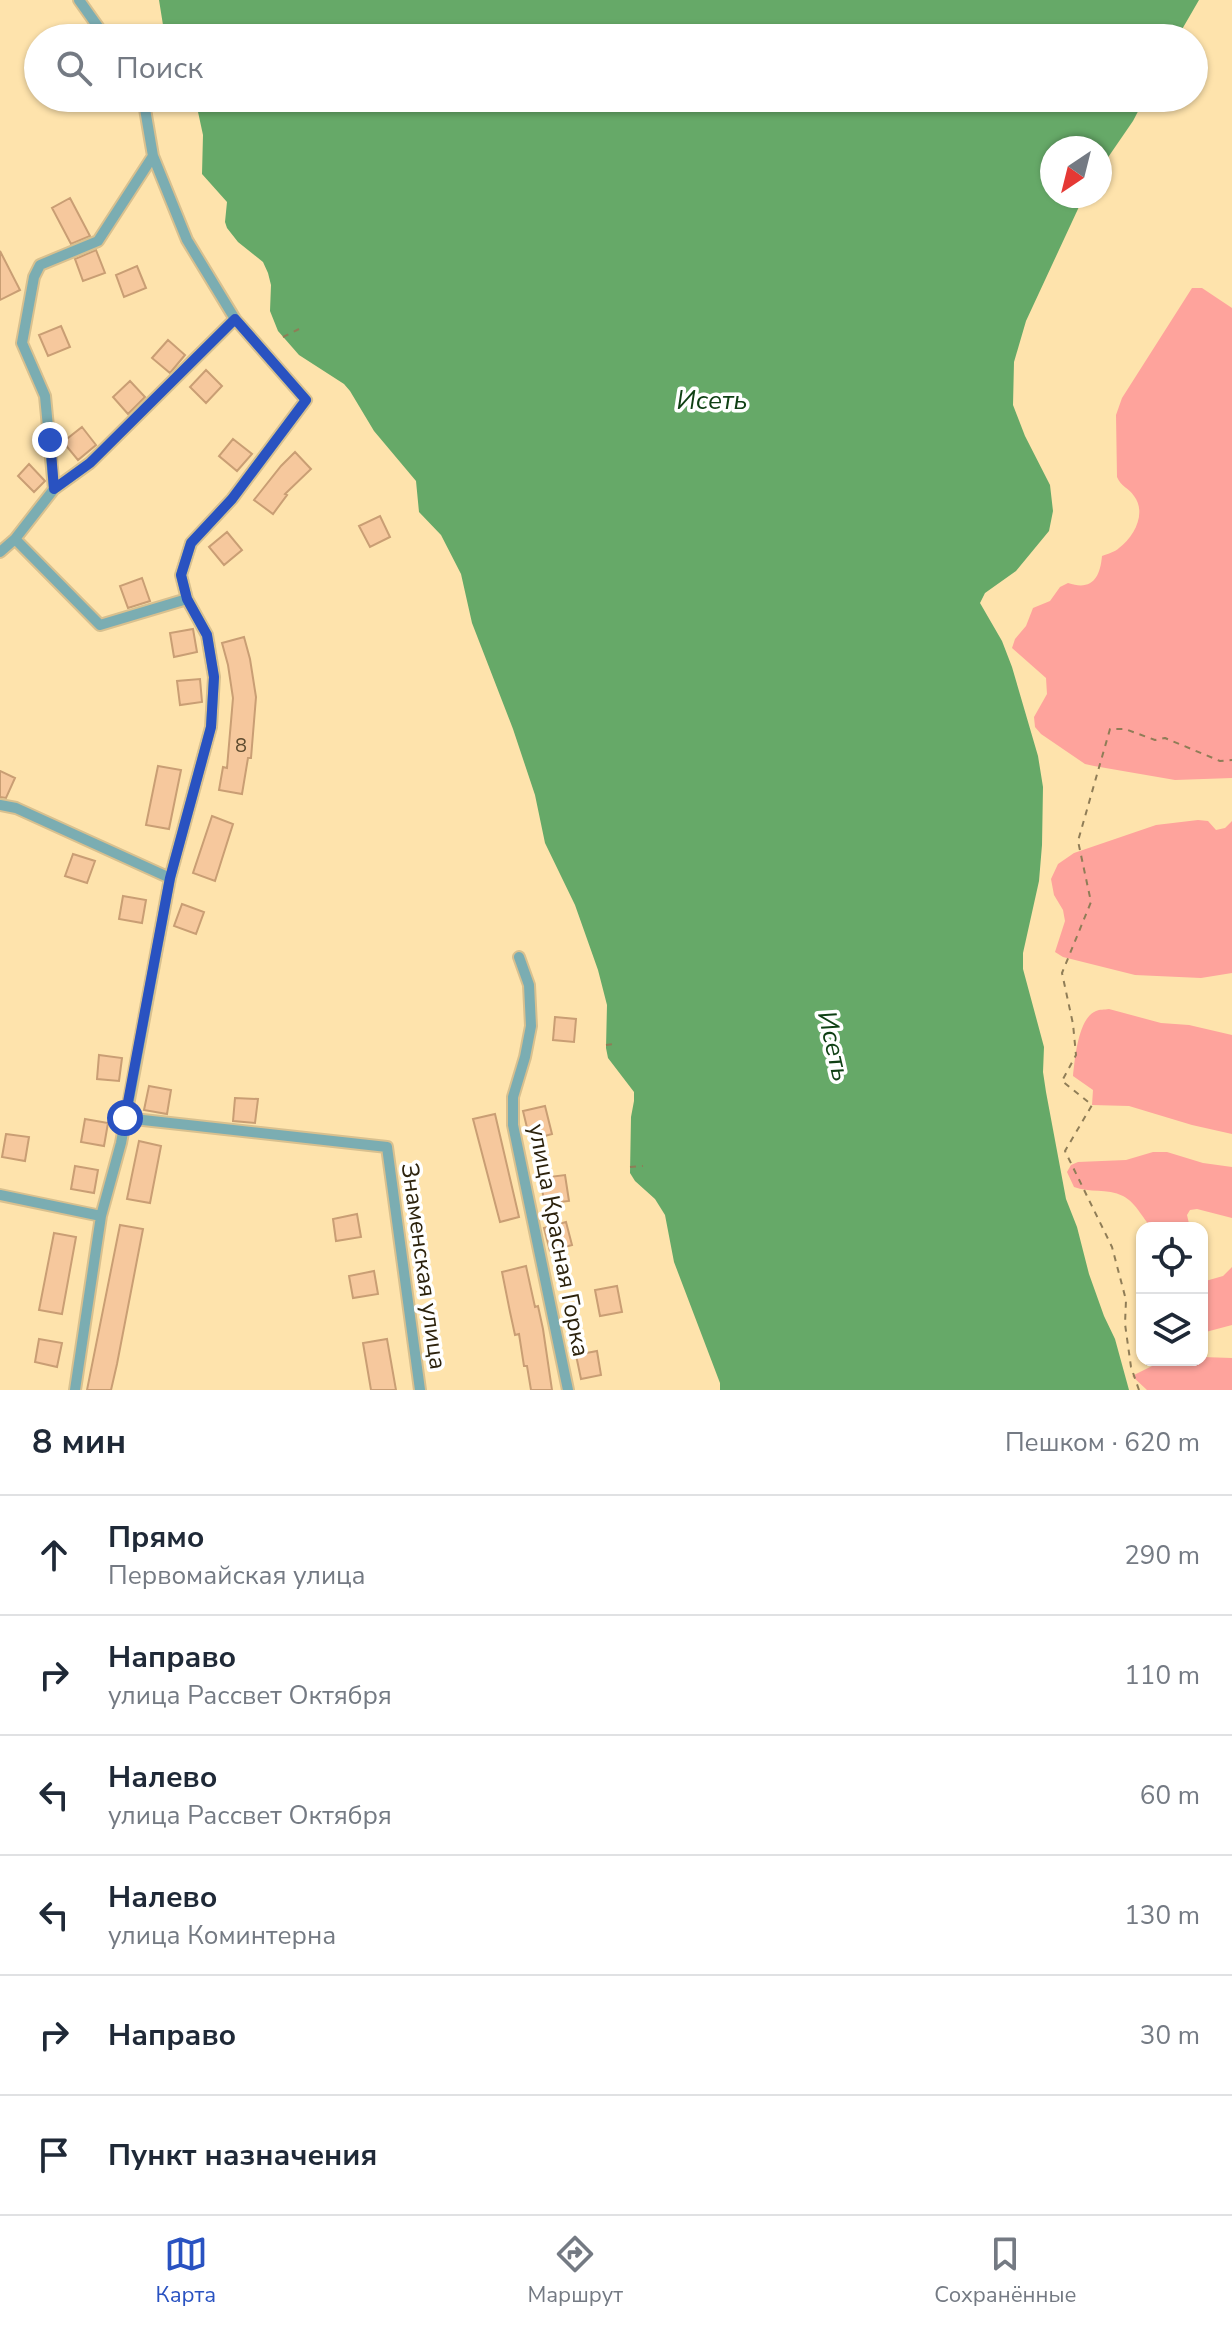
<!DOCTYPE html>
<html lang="ru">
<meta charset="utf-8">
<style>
body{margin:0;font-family:"Nunito Sans",sans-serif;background:#f6f6f7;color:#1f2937}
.controls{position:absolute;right:24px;bottom:24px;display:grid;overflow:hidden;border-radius:16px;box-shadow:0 2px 6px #0004}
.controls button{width:72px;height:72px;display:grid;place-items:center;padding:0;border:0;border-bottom:2px solid #e0e1e3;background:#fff;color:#1f2937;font:40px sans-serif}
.compass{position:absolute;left:1040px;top:136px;width:72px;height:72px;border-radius:50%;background:#fff;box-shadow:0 2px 6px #0004;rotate:215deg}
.stop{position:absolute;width:24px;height:24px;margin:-18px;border:6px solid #2952c1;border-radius:50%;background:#fff}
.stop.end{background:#2952c1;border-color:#fff;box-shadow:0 2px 8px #0008}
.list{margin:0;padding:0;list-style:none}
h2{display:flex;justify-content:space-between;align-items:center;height:104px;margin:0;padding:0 32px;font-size:34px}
h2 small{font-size:26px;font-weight:400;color:#747a83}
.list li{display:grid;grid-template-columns:52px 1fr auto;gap:24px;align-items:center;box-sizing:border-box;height:120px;padding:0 32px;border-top:2px solid #e0e1e3}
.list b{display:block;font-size:30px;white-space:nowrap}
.list p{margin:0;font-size:26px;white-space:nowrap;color:#747a83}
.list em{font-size:26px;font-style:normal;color:#747a83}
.icon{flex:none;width:44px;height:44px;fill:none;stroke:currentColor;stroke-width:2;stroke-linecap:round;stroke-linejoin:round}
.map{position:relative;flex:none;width:1232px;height:1390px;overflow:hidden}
.search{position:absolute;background:#fff;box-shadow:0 2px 6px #0004;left:24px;right:24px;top:24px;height:88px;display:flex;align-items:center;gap:20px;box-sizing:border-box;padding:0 28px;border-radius:44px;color:#747a83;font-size:30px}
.sheet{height:824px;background:#fff}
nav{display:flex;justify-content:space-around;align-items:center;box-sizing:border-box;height:112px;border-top:2px solid #e0e1e3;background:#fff;font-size:22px;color:#747a83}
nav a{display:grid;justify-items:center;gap:4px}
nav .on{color:#2952c1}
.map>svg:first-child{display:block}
.green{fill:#fea39c}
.water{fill:#66a968}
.building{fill:#f6c89d;stroke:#c99e74;stroke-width:2}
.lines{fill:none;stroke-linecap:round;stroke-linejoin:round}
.minor-casing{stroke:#d8c08f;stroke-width:14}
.path{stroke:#8f7d57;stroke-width:2;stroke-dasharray:6 6;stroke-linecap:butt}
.minor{stroke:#7badb2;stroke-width:10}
.route{stroke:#2952c1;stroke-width:10}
.labels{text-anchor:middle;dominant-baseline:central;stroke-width:7;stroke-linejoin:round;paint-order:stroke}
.number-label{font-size:20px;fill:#5e4c30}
.street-label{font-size:24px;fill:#2c220c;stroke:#fff}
.water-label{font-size:26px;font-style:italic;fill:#0f4014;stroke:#fff}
</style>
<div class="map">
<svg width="1232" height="1390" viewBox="0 0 1232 1390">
<rect width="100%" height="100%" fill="#fee3ac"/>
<path class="green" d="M1192,288h10l30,20v470l-57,2 -81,-14 -9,-2 -44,-30 -6,-7 -1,-10 13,-23 -1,-16 -34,-30 3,-9 11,-13 7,-18 17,-7 10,-14 8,-4c24,8 32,-5 34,-27 5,-2 13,-4 17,-8 15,-11 28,-35 15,-52 -5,-8 -13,-9 -17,-19l-1,-62 6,-17z
M1198,820l10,1 8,9 9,-2 7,-7v152l-31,5 -66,-3 -72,-18 -8,-5 10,-31 -2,-11 -9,-15 -3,-16 7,-15 16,-11 82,-28z
M1109,1009l52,14 28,2 43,10v99l-40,-9 -63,-19 -37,-1 1,-15 -20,-14c2,-17 5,-58 23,-65 4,-2 8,-1 13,-2z
M1153,1152h14l36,11 29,4v51l-35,-9 -7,1 -3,5 3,13c-11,0 -28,3 -38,-1 -7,-4 -15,-24 -29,-31 -16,-8 -34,-3 -49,-9l-7,-15 4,-7 7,-3 48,-2z
M1232,1267v58l-30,8v-51l21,-6z
M1202,1357l30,1v32h-85l-15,-14 32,-16h38z"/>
<path class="water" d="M159,0h1040l-22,38h-1009l-5,-13z
M195,98h950l-12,23 -33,48v-21h-48v48h32l-58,125 -12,41 -1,43 12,31 25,49 3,26 -4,20 -33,40 -31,22 -5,10 22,38 10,26 26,89 5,31 -1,58 -3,36 -16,72v16l21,78 -1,25 3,20 20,107 11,28 12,47 15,42 11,23 14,51h-409v-7l-46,-121 -9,-47 -10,-16 -20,-18 -5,-8 1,-56 3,-16v-9l-26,-34 -2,-10 1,-43 -9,-35 -23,-65 -30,-62 -10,-48 -22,-66 -41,-106 -11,-49 -20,-39 -22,-23 -3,-31 -42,-50 -24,-40 -6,-7 -45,-29 -21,-24 -8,-20 1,-26 -3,-12 -5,-11 -25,-20 -11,-14 -2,-6 2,-20 -25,-28 1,-39z"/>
<path class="building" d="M70,198l20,38 -19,8 -19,-36z
M96,250l9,23 -22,8 -8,-22z
M0,251l20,39 -20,10z
M137,266l9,22 -22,9 -8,-22z
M61,326l9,21 -22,9 -9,-21z
M168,340l17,15 -15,18 -18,-15z
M206,370l16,16 -16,17 -16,-16z
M130,381l15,16 -17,17 -15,-17z
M82,427l14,18 -18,15 -15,-18z
M233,439l19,15 -15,17 -18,-15z
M295,452l16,17 -26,25 2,1 -14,19 -19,-14 27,-34z
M29,464l16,17 -11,11 -16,-16z
M380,516l10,21 -20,10 -11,-21z
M227,532l15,18 -18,15 -15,-18z
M142,578l8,23 -22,7 -8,-22z
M193,629l4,23 -23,5 -4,-24z
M244,637l6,22 6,38 -5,61h-3l-6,36 -23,-4 4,-23 4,1 6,-70 -5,-33 -6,-22z
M200,679l2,23 -22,3 -3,-24z
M158,766l23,4 -12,59 -23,-4z
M0,771l15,7 -9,20 -6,-1z
M212,816l21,8 -18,57 -22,-8z
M73,854l22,7 -8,22 -22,-7z
M123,896l23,4 -4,23 -23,-4z
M182,904l22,8 -8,22 -22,-8z
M555,1017l21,2 -2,23 -21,-2z
M99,1055l23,3 -3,23 -22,-2z
M149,1086l22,4 -4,24 -23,-4z
M235,1098l23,1 -3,24 -22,-2z
M545,1106l7,28 -22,6 -7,-29z
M495,1114l24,103 -19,5 -27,-103z
M85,1119l23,4 -4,23 -23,-4z
M6,1134l23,3 -4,24 -23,-4z
M139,1141l22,5 -11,57 -23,-4z
M75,1166l23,4 -4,23 -23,-4z
M565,1175l4,26 -25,3 -3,-26z
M357,1214l4,23 -25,4 -3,-22z
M566,1222l6,23 -22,6 -6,-23z
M120,1225l23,4 -26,135 -6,26h-24z
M54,1233l22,4 -14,77 -23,-4z
M526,1266l9,41 3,-1 5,23 9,61h-21l-4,-24h-3l-5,-32 -4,1 -5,-23 -8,-40z
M374,1271l4,23 -25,4 -4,-22z
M617,1286l5,26 -22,4 -5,-26z
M39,1339l23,4 -5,24 -22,-5z
M387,1339l9,51h-25l-8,-47z
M597,1351l4,24 -20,4 -5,-24z"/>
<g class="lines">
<defs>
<path id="minor" d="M79,0l27,38
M140,98l5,11 8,47 34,84 48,79 71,81 -74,99 -41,44 -10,32 6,24
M54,489l-9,-93 -23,-53 12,-66 6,-12 58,-24 55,-85
M15,539l85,86 87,-26 20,36 7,42 -3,50 -41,151 -49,265 -20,73 -26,174
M0,552l15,-13 39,-50 36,-26 145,-144
M0,805l16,3 154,70
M519,957l10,28 2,41 -6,31 -12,40v28l55,265
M125,1118l262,29 33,243
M0,1195l101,21"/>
</defs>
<use href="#minor" class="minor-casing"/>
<path class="path" d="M283,337l16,-8
M606,1045l9,-1
M630,1167l13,-1
M1139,1390l-8,-23 -6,-43 1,-24 -14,-53 -47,-96 27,-46 -30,-24 14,-26 -3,-31 -11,-51 29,-71 -13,-61 32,-112h15l30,11 10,-2 55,23 12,-1"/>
<use href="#minor" class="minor"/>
</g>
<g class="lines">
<path class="route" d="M50,440l4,49 36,-26 145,-144 71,81 -74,99 -41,44 -10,32 6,24 20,36 7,42 -3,50 -41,151 -45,240"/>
</g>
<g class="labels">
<g class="number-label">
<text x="241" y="745">8</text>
</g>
<g class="street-label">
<text transform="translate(559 1240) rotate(79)">улица Красная Горка</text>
<text transform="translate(424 1266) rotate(82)">Знаменская улица</text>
</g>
<g class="water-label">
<text x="712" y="400">Исеть</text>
<text transform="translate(834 1046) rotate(77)">Исеть</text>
</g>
</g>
</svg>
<div class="controls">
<button><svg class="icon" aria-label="locate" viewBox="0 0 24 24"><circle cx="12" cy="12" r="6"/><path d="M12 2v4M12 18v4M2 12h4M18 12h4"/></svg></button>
<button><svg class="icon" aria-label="layers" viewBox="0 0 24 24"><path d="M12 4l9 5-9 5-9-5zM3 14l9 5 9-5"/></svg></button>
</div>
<svg class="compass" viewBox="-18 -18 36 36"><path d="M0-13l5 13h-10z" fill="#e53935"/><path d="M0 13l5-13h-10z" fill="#747a83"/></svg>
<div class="stop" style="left:125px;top:1118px"></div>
<div class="stop end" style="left:50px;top:440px"></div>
<div class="search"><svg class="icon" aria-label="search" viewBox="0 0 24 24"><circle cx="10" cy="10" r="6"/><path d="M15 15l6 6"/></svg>Поиск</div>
</div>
<section class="sheet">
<h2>8 мин<small>Пешком · 620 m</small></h2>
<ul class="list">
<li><svg class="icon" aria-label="ahead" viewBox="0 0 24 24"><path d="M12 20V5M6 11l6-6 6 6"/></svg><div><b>Прямо</b><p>Первомайская улица</p></div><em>290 m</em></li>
<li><svg class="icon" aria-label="right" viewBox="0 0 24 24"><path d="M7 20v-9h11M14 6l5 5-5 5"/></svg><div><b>Направо</b><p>улица Рассвет Октября</p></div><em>110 m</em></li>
<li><svg class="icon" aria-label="left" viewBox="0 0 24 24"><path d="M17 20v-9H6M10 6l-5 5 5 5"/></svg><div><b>Налево</b><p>улица Рассвет Октября</p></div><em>60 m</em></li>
<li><svg class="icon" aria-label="left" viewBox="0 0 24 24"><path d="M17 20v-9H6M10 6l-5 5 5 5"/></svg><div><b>Налево</b><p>улица Коминтерна</p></div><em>130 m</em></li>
<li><svg class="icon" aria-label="right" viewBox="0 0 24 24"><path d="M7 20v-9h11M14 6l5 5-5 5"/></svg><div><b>Направо</b></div><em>30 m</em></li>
<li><svg class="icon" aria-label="arrive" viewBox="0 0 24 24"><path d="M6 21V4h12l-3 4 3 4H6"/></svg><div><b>Пункт назначения</b></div></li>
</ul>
</section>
<nav>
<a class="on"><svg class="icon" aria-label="map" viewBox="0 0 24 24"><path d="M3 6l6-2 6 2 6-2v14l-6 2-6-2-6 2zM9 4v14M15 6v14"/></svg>Карта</a>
<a><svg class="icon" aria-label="directions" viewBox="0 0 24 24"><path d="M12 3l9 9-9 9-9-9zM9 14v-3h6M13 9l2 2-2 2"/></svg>Маршрут</a>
<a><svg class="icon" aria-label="saved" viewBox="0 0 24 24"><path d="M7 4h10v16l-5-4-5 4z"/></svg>Сохранённые</a>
</nav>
